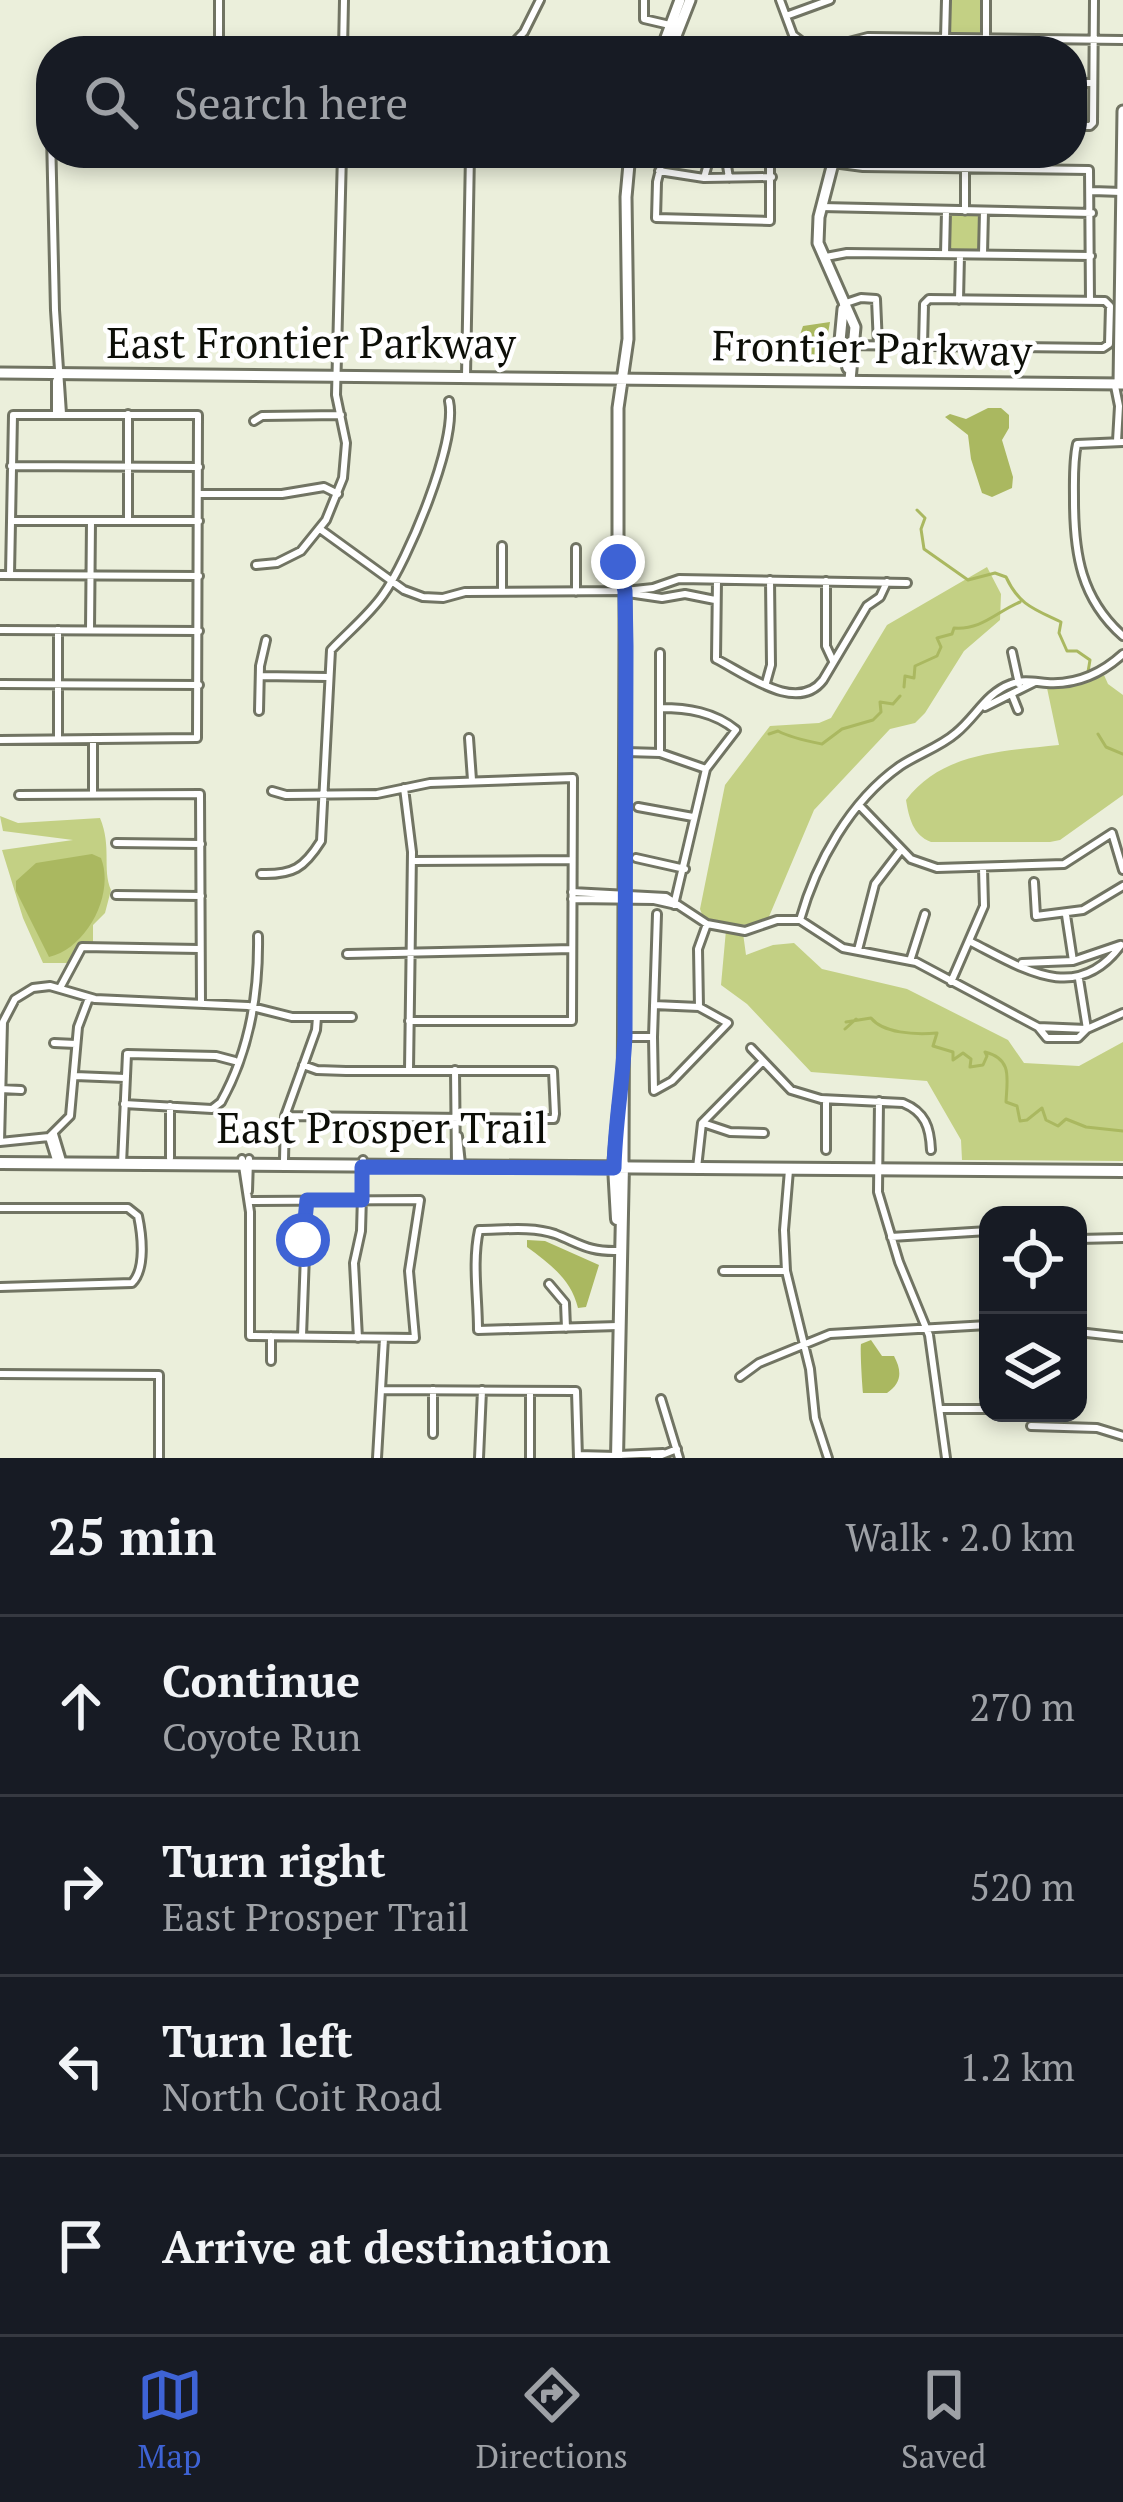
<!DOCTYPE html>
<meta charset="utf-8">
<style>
body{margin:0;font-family:"PT Serif",serif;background:#242831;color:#f1f3f6}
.controls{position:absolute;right:36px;bottom:36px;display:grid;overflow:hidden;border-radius:24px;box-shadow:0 6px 18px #0003}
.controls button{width:108px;height:108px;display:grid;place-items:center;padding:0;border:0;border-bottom:3px solid #363941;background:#171b24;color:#f1f3f6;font:60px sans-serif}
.stop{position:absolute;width:36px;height:36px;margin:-27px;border:9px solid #3e63d5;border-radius:50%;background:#fff}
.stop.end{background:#3e63d5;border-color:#fff;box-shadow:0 3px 12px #0008}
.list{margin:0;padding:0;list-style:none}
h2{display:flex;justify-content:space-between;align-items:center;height:156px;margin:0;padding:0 48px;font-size:51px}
h2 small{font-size:39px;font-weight:400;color:#9ea1a6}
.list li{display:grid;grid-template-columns:78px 1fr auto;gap:36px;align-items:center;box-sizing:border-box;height:180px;padding:0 48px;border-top:3px solid #363941}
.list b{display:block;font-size:45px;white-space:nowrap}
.list p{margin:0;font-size:39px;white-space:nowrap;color:#9ea1a6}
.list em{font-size:39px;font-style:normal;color:#9ea1a6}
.icon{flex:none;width:66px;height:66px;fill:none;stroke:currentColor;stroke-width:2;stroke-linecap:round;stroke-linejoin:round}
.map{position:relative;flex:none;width:1123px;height:1458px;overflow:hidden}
.search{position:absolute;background:#171b24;box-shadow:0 6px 18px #0003;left:36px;right:36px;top:36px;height:132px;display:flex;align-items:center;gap:30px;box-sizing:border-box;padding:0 42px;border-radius:48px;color:#9ea1a6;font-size:45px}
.sheet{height:876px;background:#171b24}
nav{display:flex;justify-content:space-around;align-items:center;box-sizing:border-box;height:168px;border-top:3px solid #363941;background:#171b24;font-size:33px;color:#9ea1a6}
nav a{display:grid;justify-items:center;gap:6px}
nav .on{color:#3e63d5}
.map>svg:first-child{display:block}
.green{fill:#c3d084}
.water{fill:#aab860}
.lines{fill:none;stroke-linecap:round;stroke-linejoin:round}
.stream{stroke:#aab860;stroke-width:3}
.minor-casing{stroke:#717463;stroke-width:12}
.tertiary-casing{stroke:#717463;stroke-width:15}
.secondary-casing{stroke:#717463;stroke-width:16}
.minor{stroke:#fff;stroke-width:6}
.tertiary{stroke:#fff;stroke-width:9}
.secondary{stroke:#fff;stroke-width:10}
.route{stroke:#3e63d5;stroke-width:15}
.labels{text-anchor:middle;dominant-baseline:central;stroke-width:9;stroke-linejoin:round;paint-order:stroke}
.street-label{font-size:42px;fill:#0d0f08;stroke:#fff}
</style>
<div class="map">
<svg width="1123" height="1458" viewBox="0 0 1123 1458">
<rect width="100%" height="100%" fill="#ebefdb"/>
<path class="green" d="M948,0h36l-1,36 -36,-2z
M948,214l33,1v36l-34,-1z
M987,567l14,27 -1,26 -36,31 -39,62 -10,10 -25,6 -76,81 -46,109c-21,9 -45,8 -65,-2l-3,-8 25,-124 45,-59 49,-3 12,-5 56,-93z
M1104,675l4,9 15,11v100l-63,45 -10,2h-119c-18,-7 -22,-24 -25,-42 36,-48 98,-49 153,-55l-12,-57 27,-2z
M0,816l18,7 82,-5c12,29 2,51 11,72l-6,23 -12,12v20l-17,2 -8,16h-25l-20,-45 -21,-68 71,-10 -70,-9z
M726,930l17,3 3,22 27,-10 21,-2 28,26 85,20 101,51 16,23 55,3 44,-24v119l-161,-1 -1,-20 -34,-59 -116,-9 -64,-68 -26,-19z"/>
<path class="water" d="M830,322l-6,34 -12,-2 -12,10h-10l13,-38z
M988,408h13l8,7v13l-7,12 11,37 -1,11 -20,9 -10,-4 -11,-34 -3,-24 -23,-18 5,-3 16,5z
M92,854l9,4c14,36 -14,90 -52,99l-33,-66v-10l20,-18z
M527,1240l18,1 54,24 -13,42 -8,1c-7,-29 -28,-44 -51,-61z
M871,1340l11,16h12c8,15 8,27 -7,37h-24c-1,-10 -3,-43 -2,-49z"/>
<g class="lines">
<path class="stream" d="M917,510l8,8 -4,11 3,20 44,31 27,-7 11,4c13,28 28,32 55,45l-2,11 8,18h10l13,9 -3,18
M904,687l1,-11 9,2 1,-12 22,-10 4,-9 -4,-9 15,-4 2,-6c28,2 42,-16 66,-26
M769,734l9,-3c13,7 29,10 44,13l20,-15 31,-9 8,-8 -1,-10 13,2 7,-8
M1098,734l8,13 17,7
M846,1022l25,-4c12,15 43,17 66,15l-4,13 20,6v8l10,-7 8,6 -1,8 13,-2 4,-9 -2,-4c28,7 22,27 21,50l11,4 3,15 7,-1 15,-12 4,12 12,6 8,-7 20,8 37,4
M845,1029l11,-10"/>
<defs>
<path id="minor" d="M644,0v19l30,7
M780,0l13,35 21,16 54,-14 255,3
M786,16l44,-16
M945,38l1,-38
M986,38v-38
M219,51v-51
M343,51l1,-51
M506,51l18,-19 16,-32
M1072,83h20
M1072,126h18l3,-3 1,-123
M51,134l4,176 7,104
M664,153l-7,29 -1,36 114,3v-68
M725,153l4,25
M833,163l30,4 226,3 1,131
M659,171l45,7 68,-1
M704,178l7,-25
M1092,191l30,1
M821,207l271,6
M965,211v-58
M945,254l1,-43
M983,254l1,-43
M826,257l21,-4 244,3
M959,300l1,-45
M843,304l18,-6 15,1 2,46
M841,345l262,3 6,-4 1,-38 -5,-5 -176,-2 -5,5 -1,42
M466,376l4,-223
M1115,386l4,20 -2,35
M56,414v-33l4,-8
M254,421l8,-5 79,-1
M1123,442l-46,2c-4,18 -3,37 -3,56 0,54 7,99 49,136
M11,466l188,1
M200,494h82l42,-7 14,7
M11,521h188
M128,521v-107
M320,529l84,61 19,7 20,1 22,-6 160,-1 28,-3 26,-9 228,4
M256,565l21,-2 24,-12 25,-31 17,-42 3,-35 -10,-48 6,-242
M0,575l199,1
M717,580l-1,79c30,15 81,55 107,21l44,-74 13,-9 7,-15
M826,581v65l7,15
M502,592v-46
M576,592v-44
M628,593l34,5 23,-4 30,6
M0,630l199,1
M58,630v109
M90,630l1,-109
M1012,652l7,32
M660,653v100
M260,676l68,1
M766,683l5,-18 -1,-85
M0,684l199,1
M1012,695l6,15
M985,707l50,-25
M660,708c28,0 54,4 76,22l-30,39 -32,136
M259,711l1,-45 6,-26
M469,738l3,42
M93,739v54
M0,740l197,-2 1,-323h-185l-3,160
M626,752l34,1 46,16
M404,788l8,64 -3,218
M272,791l14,4 91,-1 53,-11 143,-5 -1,243h-163
M19,795l181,-1 1,210
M859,805l52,54 26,9 127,-4 48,-31 11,37
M638,807l55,10
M116,843l85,1
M636,858l49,11
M412,861l160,-1
M261,874c32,1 43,-6 60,-33l10,-191c17,-18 38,-35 52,-55 24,-33 75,-154 66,-194
M1034,882l2,34 47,-6 40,-24
M572,892l94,5 41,27 38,7 32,-11h23l43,28 73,14 122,65 49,2
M116,895l85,1
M572,899l82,1 22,5
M1066,915l7,46
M800,920c16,-57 50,-119 100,-154 18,-12 40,-19 56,-33 20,-16 30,-40 55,-49 12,-5 24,-2 36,-1 30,2 54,-9 76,-29
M971,942c53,27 106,63 150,3
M858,950l17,-66 26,-34
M347,954l225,-5
M910,961l15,-47
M1022,963l51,-2 47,-16
M1079,979l8,50
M951,982l33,-76 -1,-38
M60,988l22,-41 117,2
M89,998l-11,29 -8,89 -21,21 -49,5 3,-120 12,-23 18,-11 17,-2 45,13 153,7 44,11h60
M699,1007l-1,-58 9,-25
M1038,1027l9,11h31l9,-9 36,-16
M625,1037h28l4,-123
M653,1037l1,54 18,-10 56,-58 -29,-16 -45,-2
M54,1043l22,1
M751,1048l40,42 30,9 82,4c22,9 27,24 28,47
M455,1070l1,96
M75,1076l50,2
M0,1089l21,1
M826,1100v50
M879,1101l-1,91 21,70 30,73 17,123
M124,1104l88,5 9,-7c29,-52 38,-108 37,-166
M285,1116l261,3h8l1,-5 -2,-43h-207l-29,-1 -14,-5
M703,1123l27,9 34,1
M54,1134l9,30
M458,1136l3,28
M49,1137l8,26
M170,1158v-52
M242,1159l8,53v124l165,2 -6,-67 11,-71 -171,1
M284,1160l1,-44 31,-86 1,-13
M122,1164l5,-110 89,2 19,5
M697,1168l5,-45 61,-62
M789,1170l-5,60 2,41 24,98 5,49 13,40
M248,1191l1,-32
M0,1208h128l10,8c4,19 8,53 -6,67l-132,4
M891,1237l97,-6
M1078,1239l45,-1
M723,1271h62
M549,1284l16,19 1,25
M618,1326l-140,4c0,-34 -6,-67 1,-100 23,0 53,-4 76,4 26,10 33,18 64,17
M1078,1332l45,5
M302,1336l5,-136
M358,1338l-4,-75 7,-32 2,-71
M271,1361v-25
M0,1374l159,1v83
M740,1377l19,-14 71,-29 158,-9
M383,1390l193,1 2,67
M433,1390v44
M530,1391v67
M661,1399l18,59
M940,1409h48
M1004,1413l1,1
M1031,1426l66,2 26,8
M578,1455l38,1
M619,1455l44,-2
M377,1458l7,-120
M479,1458l3,-68
M654,1458l23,-9"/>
<path id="tertiary" d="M661,51l19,-51
M670,51l20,-51
M833,163l-14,54 -1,26 37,84 -5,53
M843,309l-3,32 8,27
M0,373l1123,11
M1119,384l4,-273
M614,1161l5,-54
M623,1161l2,-529v-41l-7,-29v-154l10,-69 -2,-142 4,-44"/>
<path id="secondary" d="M0,1163l1123,8
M614,1166l3,53
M617,1458l6,-294"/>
</defs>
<use href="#minor" class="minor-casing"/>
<use href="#tertiary" class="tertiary-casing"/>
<use href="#secondary" class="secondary-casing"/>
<use href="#minor" class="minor"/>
<use href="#tertiary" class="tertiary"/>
<use href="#secondary" class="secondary"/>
</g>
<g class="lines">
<path class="route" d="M303,1240l4,-40h55v-33l252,1c1,-45 9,-87 11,-132l1,-390 -1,-55 -7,-29"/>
</g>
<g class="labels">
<g class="street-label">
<text x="311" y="342">East Frontier Parkway</text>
<text transform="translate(872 347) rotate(1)">Frontier Parkway</text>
<text x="382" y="1127">East Prosper Trail</text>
</g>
</g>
</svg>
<div class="controls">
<button><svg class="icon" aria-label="locate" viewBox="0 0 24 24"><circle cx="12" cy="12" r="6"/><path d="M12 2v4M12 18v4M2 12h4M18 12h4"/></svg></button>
<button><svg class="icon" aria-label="layers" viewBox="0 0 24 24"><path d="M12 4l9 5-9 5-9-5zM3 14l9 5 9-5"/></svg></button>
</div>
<div class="stop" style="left:303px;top:1240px"></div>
<div class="stop end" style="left:618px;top:562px"></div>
<div class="search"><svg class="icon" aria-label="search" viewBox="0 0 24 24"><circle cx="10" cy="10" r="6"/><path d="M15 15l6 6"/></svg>Search here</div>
</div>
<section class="sheet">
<h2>25 min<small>Walk · 2.0 km</small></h2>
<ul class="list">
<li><svg class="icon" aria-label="ahead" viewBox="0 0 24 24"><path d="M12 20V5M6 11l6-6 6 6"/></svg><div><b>Continue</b><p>Coyote Run</p></div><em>270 m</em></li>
<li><svg class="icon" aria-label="right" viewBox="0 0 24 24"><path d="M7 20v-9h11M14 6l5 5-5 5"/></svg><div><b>Turn right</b><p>East Prosper Trail</p></div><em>520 m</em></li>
<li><svg class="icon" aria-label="left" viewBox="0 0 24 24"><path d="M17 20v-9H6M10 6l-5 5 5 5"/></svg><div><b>Turn left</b><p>North Coit Road</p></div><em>1.2 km</em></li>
<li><svg class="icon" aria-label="arrive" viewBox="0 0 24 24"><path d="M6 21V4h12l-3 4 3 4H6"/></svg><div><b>Arrive at destination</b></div></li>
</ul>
</section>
<nav>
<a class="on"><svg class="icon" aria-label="map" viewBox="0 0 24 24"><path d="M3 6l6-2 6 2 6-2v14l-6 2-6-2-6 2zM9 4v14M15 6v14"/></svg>Map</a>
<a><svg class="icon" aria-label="directions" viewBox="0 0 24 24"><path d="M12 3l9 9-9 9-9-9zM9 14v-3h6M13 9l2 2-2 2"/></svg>Directions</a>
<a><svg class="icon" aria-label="saved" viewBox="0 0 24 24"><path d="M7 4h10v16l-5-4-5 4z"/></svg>Saved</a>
</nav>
